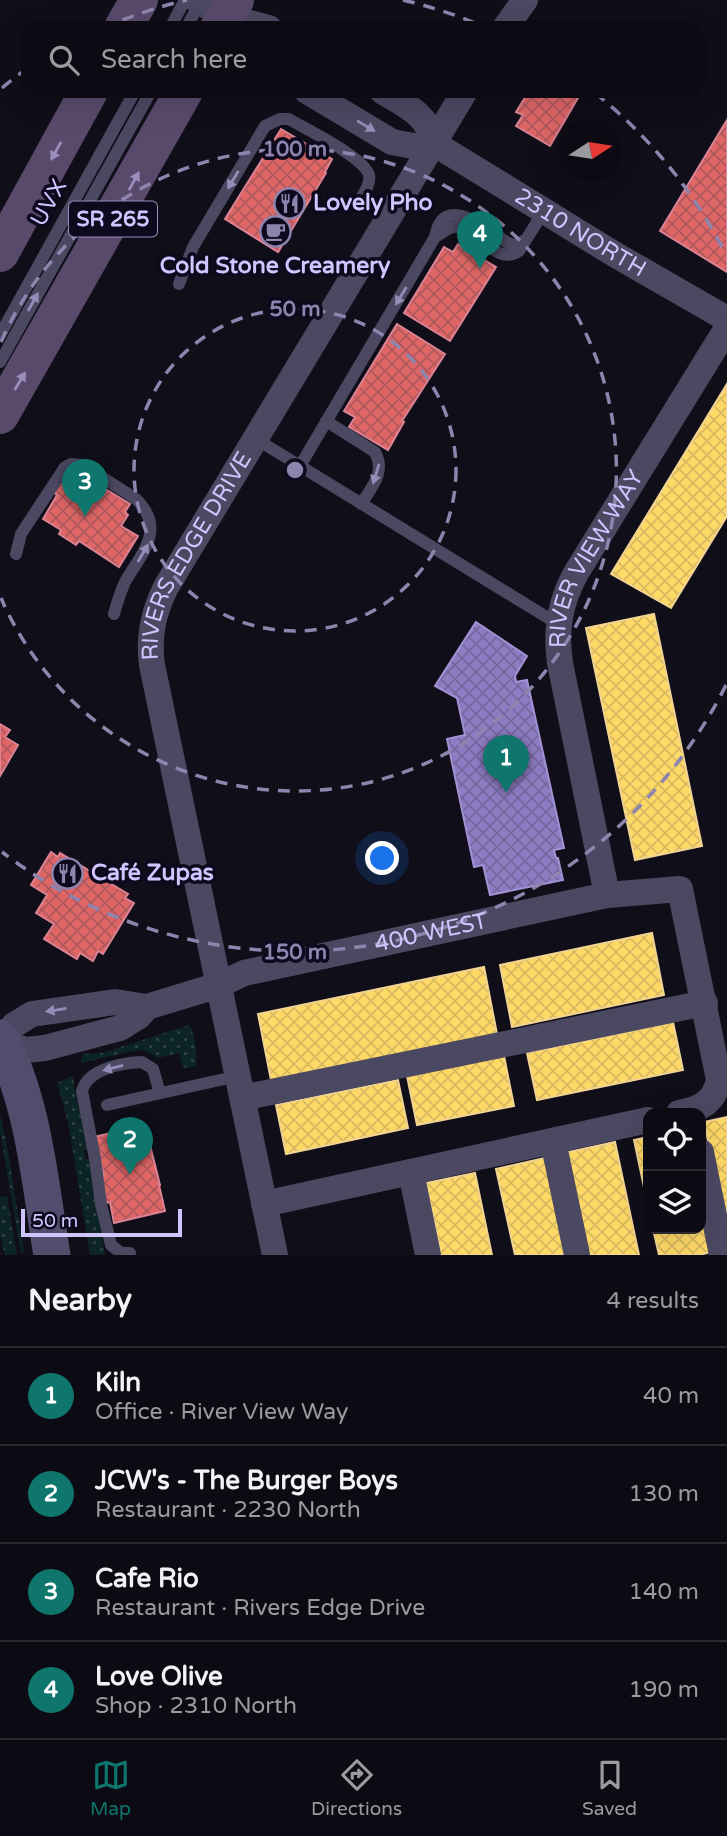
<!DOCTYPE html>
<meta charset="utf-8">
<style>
body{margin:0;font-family:"Varela Round",sans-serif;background:#15131b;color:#f1f3f6}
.controls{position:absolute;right:21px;bottom:21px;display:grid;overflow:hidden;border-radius:14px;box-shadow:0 7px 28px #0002}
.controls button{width:63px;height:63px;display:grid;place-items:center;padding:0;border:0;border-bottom:2px solid #2c2b32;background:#0c0a12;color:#f1f3f6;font:35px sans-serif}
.compass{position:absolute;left:559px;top:119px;width:63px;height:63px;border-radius:50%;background:#0c0a12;box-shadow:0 7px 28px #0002;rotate:78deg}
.scale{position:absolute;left:21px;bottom:18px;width:161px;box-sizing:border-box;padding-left:7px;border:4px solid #d0c5ff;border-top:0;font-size:19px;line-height:24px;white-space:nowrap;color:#d0c5ff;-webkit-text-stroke:5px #0e091d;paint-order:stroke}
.you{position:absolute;left:383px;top:859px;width:24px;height:24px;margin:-18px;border:5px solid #fff;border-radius:50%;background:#1a73e8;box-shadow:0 0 0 10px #1a73e833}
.badge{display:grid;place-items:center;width:46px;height:46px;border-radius:50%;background:#0f766e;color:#fff;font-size:23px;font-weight:700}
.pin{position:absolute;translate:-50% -58px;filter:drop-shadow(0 2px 4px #0008)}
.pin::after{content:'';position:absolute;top:37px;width:24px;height:21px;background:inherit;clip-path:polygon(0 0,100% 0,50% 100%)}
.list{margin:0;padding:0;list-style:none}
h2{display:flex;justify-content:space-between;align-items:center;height:91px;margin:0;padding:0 28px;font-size:30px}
h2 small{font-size:23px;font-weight:400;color:#9a9a9f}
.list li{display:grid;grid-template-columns:46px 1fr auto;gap:21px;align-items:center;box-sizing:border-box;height:98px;padding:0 28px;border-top:2px solid #2c2b32}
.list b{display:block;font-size:26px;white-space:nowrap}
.list p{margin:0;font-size:23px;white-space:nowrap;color:#9a9a9f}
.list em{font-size:23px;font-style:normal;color:#9a9a9f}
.icon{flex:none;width:38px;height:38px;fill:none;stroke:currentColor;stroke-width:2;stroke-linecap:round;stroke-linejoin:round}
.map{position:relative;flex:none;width:727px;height:1255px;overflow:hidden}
.search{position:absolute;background:#0c0a12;box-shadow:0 7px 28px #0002;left:21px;right:21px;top:21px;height:77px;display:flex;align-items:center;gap:18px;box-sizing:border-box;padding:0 24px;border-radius:21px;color:#9a9a9f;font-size:26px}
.sheet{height:483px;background:#0c0a12}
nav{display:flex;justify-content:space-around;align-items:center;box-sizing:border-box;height:98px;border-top:2px solid #2c2b32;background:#0c0a12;font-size:19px;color:#9a9a9f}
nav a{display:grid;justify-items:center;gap:4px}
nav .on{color:#0f766e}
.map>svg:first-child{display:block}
.grass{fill:url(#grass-dots)}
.homes{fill:url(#homes-cross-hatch);stroke:#f1d394;stroke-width:2}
.shops{fill:url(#shops-cross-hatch);stroke:#db8294;stroke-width:2}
.offices{fill:url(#offices-cross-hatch);stroke:#a292d5;stroke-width:2}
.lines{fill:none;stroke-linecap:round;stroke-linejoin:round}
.service{stroke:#4b4862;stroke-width:12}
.minor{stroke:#4b4862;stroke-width:26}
.secondary{stroke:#514e6d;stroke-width:37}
.primary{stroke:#594a6c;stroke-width:38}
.oneway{fill:#948db8}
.oneway2{fill:#9a8ebd}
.ring{fill:none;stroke:#8d85ae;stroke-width:3.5;stroke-dasharray:12 9}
.labels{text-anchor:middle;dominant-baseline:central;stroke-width:7;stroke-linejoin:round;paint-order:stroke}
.shield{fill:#0e091d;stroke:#968dbb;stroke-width:2}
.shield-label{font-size:21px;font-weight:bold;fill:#d0c5ff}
.street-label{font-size:23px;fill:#d0c5ff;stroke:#0e091d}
.poi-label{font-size:23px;font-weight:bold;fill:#d0c5ff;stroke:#0e091d;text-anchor:start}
.centre{fill:#8d85ae;stroke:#0e091d;stroke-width:3.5}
.ring-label{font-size:21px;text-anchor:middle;font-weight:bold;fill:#8d85ae;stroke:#0e091d;stroke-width:7;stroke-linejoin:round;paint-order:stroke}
</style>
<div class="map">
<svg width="727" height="1255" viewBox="0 0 727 1255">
<defs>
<pattern id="grass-dots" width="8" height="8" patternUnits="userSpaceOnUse" patternTransform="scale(1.75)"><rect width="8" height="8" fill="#0d2426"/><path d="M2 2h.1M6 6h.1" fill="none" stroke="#2f4247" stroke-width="1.8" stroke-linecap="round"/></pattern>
<pattern id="homes-cross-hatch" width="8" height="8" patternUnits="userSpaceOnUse" patternTransform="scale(1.75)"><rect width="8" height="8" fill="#ffd966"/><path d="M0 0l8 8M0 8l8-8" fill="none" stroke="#d8b961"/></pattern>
<pattern id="shops-cross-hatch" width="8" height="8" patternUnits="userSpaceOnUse" patternTransform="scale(1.75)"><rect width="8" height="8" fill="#e06666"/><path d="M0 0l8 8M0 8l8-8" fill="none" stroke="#af595e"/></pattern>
<pattern id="offices-cross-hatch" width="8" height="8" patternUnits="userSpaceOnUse" patternTransform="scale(1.75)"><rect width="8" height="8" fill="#8e7cc3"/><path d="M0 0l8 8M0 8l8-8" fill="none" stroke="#76689f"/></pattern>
</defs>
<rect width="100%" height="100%" fill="#100e18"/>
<path class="grass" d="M189,1025c6,8 9,31 7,41l-13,2 -4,-15 -21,5 -15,-8 -10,1 -52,12 2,-9 19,-1z
M71,1076l3,2v9l15,63h-5l1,9h5l15,96h-15l-22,-133 -11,-39z
M0,1113l8,38 16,102h-3l-21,-122z
M7,1196l10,59h-12l-5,-20v-38z"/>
<path class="homes" d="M727,384v132l-56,92 -60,-34z
M654,614l48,232 -67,14 -49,-232z
M652,933l12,62 -152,32 -12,-62z
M484,967l13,67 -226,46 -13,-66z
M673,1022l10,48 -146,30 -10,-47z
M504,1056l10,50 -97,19 -10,-49z
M398,1080l10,48 -122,26 -10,-49z
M727,1117v112l-23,-107z
M648,1137v69l-14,-66z
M615,1142l24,113h-53l-22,-102z
M545,1158l20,97h-50l-19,-86z
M475,1173l17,82h-51l-15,-72z
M701,1207l10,45 -12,3h-40l-6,-26h48z"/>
<path class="shops" d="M529,91h53l-32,55 -34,-20 7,-11 -7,-3z
M727,120v152l-67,-41z
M281,129l51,30 -7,13 1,1 -48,79 -53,-33z
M458,244l38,23 -46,74 -46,-28 40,-66 9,5z
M397,324l48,30 -43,67 2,1 -16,28 -39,-23 6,-10 -11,-6z
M73,469l57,35 -5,8 3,3 -7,11 17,10 -19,31 -40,-26 -3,4 -17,-11 2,-4 -18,-11 14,-24 -4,-3 5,-10 5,3z
M0,724l10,6 -5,7 13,8 -18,31z
M51,852l7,5 2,-4 68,41 -3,4 9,5 -31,51 -5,-3 -5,10 -13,-8 -3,6 -33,-20 10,-15 -18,-11 11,-18 -16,-10z
M145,1125l15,60h-1l6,26 -51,12 -4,-21 -4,1 -6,-26 4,-1 -10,-39z"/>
<path class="offices" d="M476,622l51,34 -12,20 1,6 11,-2 37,168 -10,2 2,8h2l5,22 -73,15 -7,-30 -9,2 -27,-128 18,-4 -8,-37 -22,-12z"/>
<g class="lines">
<path class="service" d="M170,28l15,-28
M186,28l15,-27
M435,237c6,-3 13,-10 20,-10 22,0 41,40 64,24l25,-40
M179,284l14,-37 72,-121 15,-7h9c18,11 75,38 80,56 2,9 -5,18 -9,25
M0,335l135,-244
M0,362l151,-271
M326,421l49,31c11,20 -3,35 -14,52
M256,439l302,185
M300,466l135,-229c8,-46 51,-8 73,6l7,2 10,-5
M16,554l5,-20 44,-67 6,-3 12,1 53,34c31,30 5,55 -11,83 -5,11 -8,21 -11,32
M107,1105l131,-29
M130,1253h-9l-10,-8 -10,-41 -6,-45 -13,-68c6,-22 39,-28 60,-29l11,7 7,24"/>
<g class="minor">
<path d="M197,0l28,17 44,11"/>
<path d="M505,28l20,-28"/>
<path id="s1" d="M307,91l85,51 21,4 22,-2 179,110 113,65"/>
<path d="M382,91c24,14 46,24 53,53"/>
<path id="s2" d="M607,895l-47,-232c-5,-33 0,-61 16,-90l151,-245"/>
<path id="s3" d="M147,1007l-32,-5 -83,12 -18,11 -12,17 24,8 19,-2 75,-20 19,-12 8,-9 72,-22 25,-12 363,-78 73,-6 39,191c-5,23 -19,29 -40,33"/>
<path d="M242,1098l463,-95"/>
<path d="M553,1141l24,114"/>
<path d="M701,1152l21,103"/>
<path d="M411,1172l17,83"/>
<path d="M264,1204l384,-84"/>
<path id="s4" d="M275,1255l-123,-590c-4,-28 1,-52 14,-78l299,-496"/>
</g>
<path class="secondary" d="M0,1038c34,66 40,145 52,217"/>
<path class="primary" d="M123,28l16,-28
M219,28l16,-28
M0,253l89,-162
M0,415l184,-324"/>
</g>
<defs><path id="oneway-solid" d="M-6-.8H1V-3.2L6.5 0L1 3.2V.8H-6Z" transform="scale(1.75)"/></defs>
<g class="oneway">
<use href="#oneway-solid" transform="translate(366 126) rotate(31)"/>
<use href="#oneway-solid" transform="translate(233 180) rotate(121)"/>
<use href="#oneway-solid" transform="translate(401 296) rotate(121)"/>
<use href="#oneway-solid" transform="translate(33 302) rotate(-61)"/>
<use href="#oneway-solid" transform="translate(376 474) rotate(107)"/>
<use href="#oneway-solid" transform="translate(143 553) rotate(-60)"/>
<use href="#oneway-solid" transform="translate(56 1010) rotate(171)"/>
<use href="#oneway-solid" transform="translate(113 1068) rotate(166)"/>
</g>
<g class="oneway2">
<use href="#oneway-solid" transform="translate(56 151) rotate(119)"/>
<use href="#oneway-solid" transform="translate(134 181) rotate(-61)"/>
<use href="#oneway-solid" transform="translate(20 381) rotate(-59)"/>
</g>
<g class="ring">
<circle cx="295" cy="470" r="161"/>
<path d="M1 342A321 321 0 1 1 1 598"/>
<path d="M726 685A482 482 0 0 1 2 852M2 88A482 482 0 0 1 25 70M103 28A482 482 0 0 1 187 0M403 0A482 482 0 0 1 487 28M595 93A482 482 0 0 1 726 255"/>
</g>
<defs>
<symbol id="restaurant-ring" viewBox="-11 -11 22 22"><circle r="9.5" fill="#0e091d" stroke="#8d85ae" stroke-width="1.5"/><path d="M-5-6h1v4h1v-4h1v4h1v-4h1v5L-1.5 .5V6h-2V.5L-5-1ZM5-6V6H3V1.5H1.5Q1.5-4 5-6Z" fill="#8d85ae"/></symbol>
<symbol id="cafe-ring" viewBox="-11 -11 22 22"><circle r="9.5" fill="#0e091d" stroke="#8d85ae" stroke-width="1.5"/><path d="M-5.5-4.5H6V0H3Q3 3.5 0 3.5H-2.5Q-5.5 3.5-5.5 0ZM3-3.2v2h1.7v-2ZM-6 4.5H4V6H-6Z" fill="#8d85ae"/></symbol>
</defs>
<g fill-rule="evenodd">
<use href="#restaurant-ring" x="272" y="186" width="35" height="35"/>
<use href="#cafe-ring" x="258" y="214" width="35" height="35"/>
<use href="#restaurant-ring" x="50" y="856" width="35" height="35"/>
</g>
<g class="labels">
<rect class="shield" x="69" y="201.5" width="88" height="35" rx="5"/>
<g class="shield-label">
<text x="113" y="219">SR 265</text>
</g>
<g class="street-label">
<text transform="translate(49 203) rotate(-61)">UVX</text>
<text stroke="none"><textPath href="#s1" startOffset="313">2310 NORTH</textPath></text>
<text stroke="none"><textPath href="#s4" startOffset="723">RIVERS EDGE DRIVE</textPath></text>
<text stroke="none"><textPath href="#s2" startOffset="350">RIVER VIEW WAY</textPath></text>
<text stroke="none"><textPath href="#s3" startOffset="609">400 WEST</textPath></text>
</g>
<g class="poi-label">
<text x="313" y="203">Lovely Pho</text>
<text x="275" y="266" text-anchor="middle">Cold Stone Creamery</text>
<text x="91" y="873">Café Zupas</text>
</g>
</g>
<circle cx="295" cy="470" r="10" class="centre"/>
<g class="ring-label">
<text x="295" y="156">100 m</text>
<text x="295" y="316">50 m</text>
<text x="295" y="959">150 m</text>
</g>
</svg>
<div class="controls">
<button><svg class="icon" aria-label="locate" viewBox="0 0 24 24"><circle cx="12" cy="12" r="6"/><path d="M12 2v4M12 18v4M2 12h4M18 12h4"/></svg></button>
<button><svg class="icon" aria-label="layers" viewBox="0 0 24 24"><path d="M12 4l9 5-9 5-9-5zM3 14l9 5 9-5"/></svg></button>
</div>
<svg class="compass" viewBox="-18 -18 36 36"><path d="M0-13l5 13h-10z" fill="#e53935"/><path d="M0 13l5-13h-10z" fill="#9a9a9f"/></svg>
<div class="scale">50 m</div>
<div class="you"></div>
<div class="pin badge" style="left:506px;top:793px">1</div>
<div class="pin badge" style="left:130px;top:1175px">2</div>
<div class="pin badge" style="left:85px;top:517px">3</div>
<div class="pin badge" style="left:480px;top:269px">4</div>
<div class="search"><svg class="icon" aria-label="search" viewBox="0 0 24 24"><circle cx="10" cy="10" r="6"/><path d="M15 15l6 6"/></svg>Search here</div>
</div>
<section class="sheet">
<h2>Nearby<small>4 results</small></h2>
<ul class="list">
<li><span class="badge">1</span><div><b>Kiln</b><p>Office · River View Way</p></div><em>40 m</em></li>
<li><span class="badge">2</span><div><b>JCW's - The Burger Boys</b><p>Restaurant · 2230 North</p></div><em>130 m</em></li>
<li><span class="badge">3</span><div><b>Cafe Rio</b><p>Restaurant · Rivers Edge Drive</p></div><em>140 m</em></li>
<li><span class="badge">4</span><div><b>Love Olive</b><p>Shop · 2310 North</p></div><em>190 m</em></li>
</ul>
</section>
<nav>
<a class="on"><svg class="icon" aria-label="map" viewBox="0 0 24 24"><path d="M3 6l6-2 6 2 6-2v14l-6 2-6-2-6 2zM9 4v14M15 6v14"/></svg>Map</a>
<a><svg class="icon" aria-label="directions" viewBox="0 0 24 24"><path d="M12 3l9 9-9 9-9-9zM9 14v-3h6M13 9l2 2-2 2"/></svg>Directions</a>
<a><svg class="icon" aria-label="saved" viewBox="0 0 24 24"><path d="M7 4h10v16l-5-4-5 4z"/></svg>Saved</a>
</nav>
